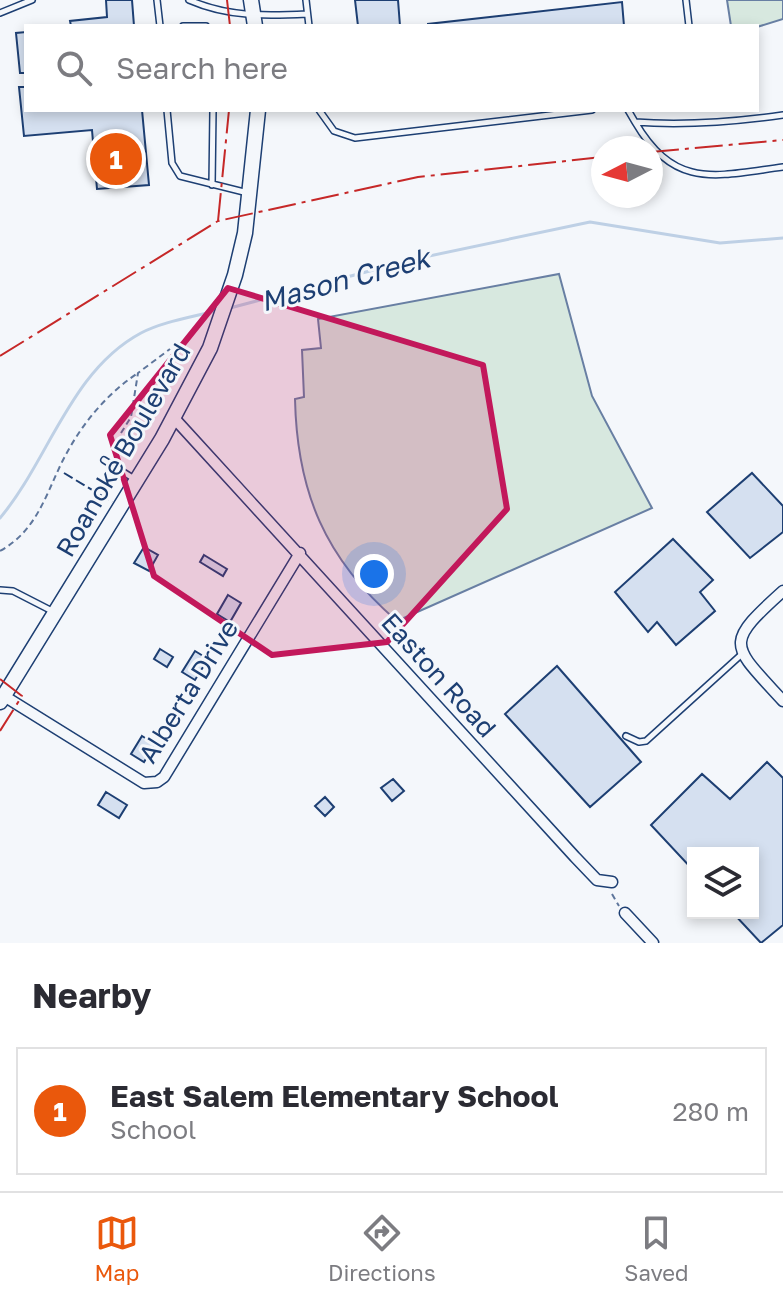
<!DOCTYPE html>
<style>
body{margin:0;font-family:"Golos Text",sans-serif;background:#f2f2f3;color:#2b2b33}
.controls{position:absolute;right:24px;bottom:24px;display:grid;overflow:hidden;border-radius:0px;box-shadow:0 4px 12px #0003}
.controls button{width:72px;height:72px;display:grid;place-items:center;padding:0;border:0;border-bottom:2px solid #e1e1e2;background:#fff;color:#2b2b33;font:40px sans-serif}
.compass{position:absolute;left:591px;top:136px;width:72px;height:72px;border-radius:50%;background:#fff;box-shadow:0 4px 12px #0003;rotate:264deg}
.you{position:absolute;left:374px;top:574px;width:28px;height:28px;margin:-20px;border:6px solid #fff;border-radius:50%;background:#1a73e8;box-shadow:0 0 0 12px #1a73e833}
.badge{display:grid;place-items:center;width:52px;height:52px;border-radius:50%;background:#ea580c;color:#fff;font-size:26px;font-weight:700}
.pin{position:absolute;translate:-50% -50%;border:4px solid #fff;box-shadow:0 2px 8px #0006}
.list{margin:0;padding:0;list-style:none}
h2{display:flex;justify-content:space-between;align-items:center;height:104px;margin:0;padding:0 32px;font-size:34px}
h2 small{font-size:26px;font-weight:400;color:#7c7c81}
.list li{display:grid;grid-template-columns:52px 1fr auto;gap:24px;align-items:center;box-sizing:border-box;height:128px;margin:0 16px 16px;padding:0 16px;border:2px solid #e1e1e2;border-radius:0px}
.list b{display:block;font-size:30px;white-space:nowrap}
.list p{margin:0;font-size:26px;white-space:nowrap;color:#7c7c81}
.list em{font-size:26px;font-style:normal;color:#7c7c81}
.icon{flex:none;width:44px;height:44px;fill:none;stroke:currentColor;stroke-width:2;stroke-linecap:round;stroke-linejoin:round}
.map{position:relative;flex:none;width:783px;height:943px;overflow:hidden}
.search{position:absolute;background:#fff;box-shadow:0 4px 12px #0003;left:24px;right:24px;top:24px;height:88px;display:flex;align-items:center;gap:20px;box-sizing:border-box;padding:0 28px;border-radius:0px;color:#7c7c81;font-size:30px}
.sheet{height:248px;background:#fff}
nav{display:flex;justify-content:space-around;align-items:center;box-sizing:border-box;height:112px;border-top:2px solid #e1e1e2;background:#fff;font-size:22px;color:#7c7c81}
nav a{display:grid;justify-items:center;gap:4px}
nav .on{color:#ea580c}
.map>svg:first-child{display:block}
.green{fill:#d7e8df;stroke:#687fa3;stroke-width:2}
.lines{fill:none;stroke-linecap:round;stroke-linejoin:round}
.stream{stroke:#bed0e5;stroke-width:3}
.building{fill:#d5e0f0;stroke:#1d3f73;stroke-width:2}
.lane-casing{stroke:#1d3f73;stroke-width:8}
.street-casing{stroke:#1d3f73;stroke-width:13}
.secondary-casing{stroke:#1d3f73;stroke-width:17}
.path{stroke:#5e769c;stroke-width:2;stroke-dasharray:6 4;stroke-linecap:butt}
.lane{stroke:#f4f7fb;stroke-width:5}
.street{stroke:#f4f7fb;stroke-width:10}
.secondary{stroke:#f4f7fb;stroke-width:14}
.fence{stroke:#1d3f73;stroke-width:2;stroke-dasharray:10 4;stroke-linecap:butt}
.power{stroke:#c62828;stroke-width:2;stroke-dasharray:28 6 4 6;stroke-linecap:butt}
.marked{fill:#c2185b;fill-opacity:0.2;stroke:#c2185b;stroke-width:6;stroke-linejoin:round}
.labels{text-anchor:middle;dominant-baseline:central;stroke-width:6;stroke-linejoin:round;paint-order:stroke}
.street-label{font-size:26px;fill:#1d3f73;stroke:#f4f7fb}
.water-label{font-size:28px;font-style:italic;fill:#1d3f73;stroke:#f4f7fb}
</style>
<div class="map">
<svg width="783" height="943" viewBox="0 0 783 943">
<rect width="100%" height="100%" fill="#f4f7fb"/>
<path class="green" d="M727,0h56v19l-26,8 -26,-1z
M559,274l33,122 60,112 -255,113c-72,-62 -100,-129 -102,-222l9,-2 -2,-47 19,-2 -3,-29z"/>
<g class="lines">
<path class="stream" d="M230,308l185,-49 175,-37 130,21 63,-5
M0,518c49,-58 70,-147 141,-185 23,-12 53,-16 78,-23"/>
</g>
<path class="building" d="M106,0h26l2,26h-63l-1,-5 37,-4z
M355,0h43l2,26h-42z
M622,2l2,24h-196v-2z
M26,32v41h-6l-4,-40z
M19,87h7v23h116l7,75 -52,4 -5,-59 -68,6z
M752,473l31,33v26l-33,26 -43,-46z
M673,539l40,41 -13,12 15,19 -39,34 -19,-23 -9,10 -33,-40z
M144,547l14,8 -9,16 -15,-8z
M204,555l23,14 -4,7 -23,-14z
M228,595l13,8 -11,19 -13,-8z
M160,649l13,8 -6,10 -13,-8z
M195,651l13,8 -13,21 -13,-8z
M557,666l84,96 -51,45 -85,-93z
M142,736l13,8 -11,18 -13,-8z
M767,762l16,16v147l-22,18 -28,-30h20v-60h-60v17l-42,-45 51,-51 28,25z
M393,779l11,12 -12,10 -11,-13z
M106,792l21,13 -8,13 -21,-13z
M325,797l9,10 -9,9 -10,-10z"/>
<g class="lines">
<defs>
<path id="lane" d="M157,0l3,26
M189,0c39,17 76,16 118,14
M306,0l3,26
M686,0l3,26
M0,13l32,-13
M183,26h23
M167,110l5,53 8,13 68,17
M319,110l15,21 21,7 237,-28
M628,110l7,12c51,4 98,0 148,-7
M635,122c40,68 80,54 148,45
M212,185l1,-75
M104,460l32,20
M0,590l13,1 41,21
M626,736l13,6 7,-1 96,-87"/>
<path id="street" d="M174,418l401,439 22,23 15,2
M783,591c-60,54 -52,53 0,110
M4,696l140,87 13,-1 7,-5 136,-224
M625,913l28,30"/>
<path id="secondary" d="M251,0l4,26
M0,702l162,-263 48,-91 25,-73 10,-42 13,-123"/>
</defs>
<use href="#lane" class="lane-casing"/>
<use href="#street" class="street-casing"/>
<use href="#secondary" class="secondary-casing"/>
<path class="path" d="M121,433l10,-16 7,-44 32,-24
M0,551c36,-20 45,-54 62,-89 18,-36 43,-67 76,-89
M612,894l7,12"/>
<use href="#lane" class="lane"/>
<use href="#street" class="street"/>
<use href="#secondary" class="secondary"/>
<path class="fence" d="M64,473l48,29"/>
<path class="power" d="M227,0l3,26
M651,152l132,-12
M218,221l11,-111
M0,356l218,-135 200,-44 185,-20
M0,679l22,17 -22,35"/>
</g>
<path class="marked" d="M228,288l255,77 24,144 -120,133 -115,13 -118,-79 -44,-141z"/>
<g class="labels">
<g class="street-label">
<text transform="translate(123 450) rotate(-60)">Roanoke Boulevard</text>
<text transform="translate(439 675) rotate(48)">Easton Road</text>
<text transform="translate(188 691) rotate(-58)">Alberta Drive</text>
</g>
<g class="water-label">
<text transform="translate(345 279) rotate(-15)">Mason Creek</text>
</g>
</g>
</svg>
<div class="controls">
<button><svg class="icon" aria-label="layers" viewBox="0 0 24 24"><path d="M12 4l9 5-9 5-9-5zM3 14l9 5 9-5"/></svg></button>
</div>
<svg class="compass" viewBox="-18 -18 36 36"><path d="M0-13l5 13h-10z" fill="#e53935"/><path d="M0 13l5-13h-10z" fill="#7c7c81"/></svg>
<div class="you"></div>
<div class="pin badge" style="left:116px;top:159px">1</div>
<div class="search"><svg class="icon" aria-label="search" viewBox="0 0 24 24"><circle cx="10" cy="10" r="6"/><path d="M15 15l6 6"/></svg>Search here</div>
</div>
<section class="sheet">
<h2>Nearby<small></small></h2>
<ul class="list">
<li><span class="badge">1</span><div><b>East Salem Elementary School</b><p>School</p></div><em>280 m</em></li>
</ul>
</section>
<nav>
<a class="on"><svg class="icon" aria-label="map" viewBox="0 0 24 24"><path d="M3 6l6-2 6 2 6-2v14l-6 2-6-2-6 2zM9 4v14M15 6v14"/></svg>Map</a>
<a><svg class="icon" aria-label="directions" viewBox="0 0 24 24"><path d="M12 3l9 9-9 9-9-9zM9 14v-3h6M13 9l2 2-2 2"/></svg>Directions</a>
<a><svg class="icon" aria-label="saved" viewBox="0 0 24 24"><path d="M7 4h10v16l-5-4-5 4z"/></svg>Saved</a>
</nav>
